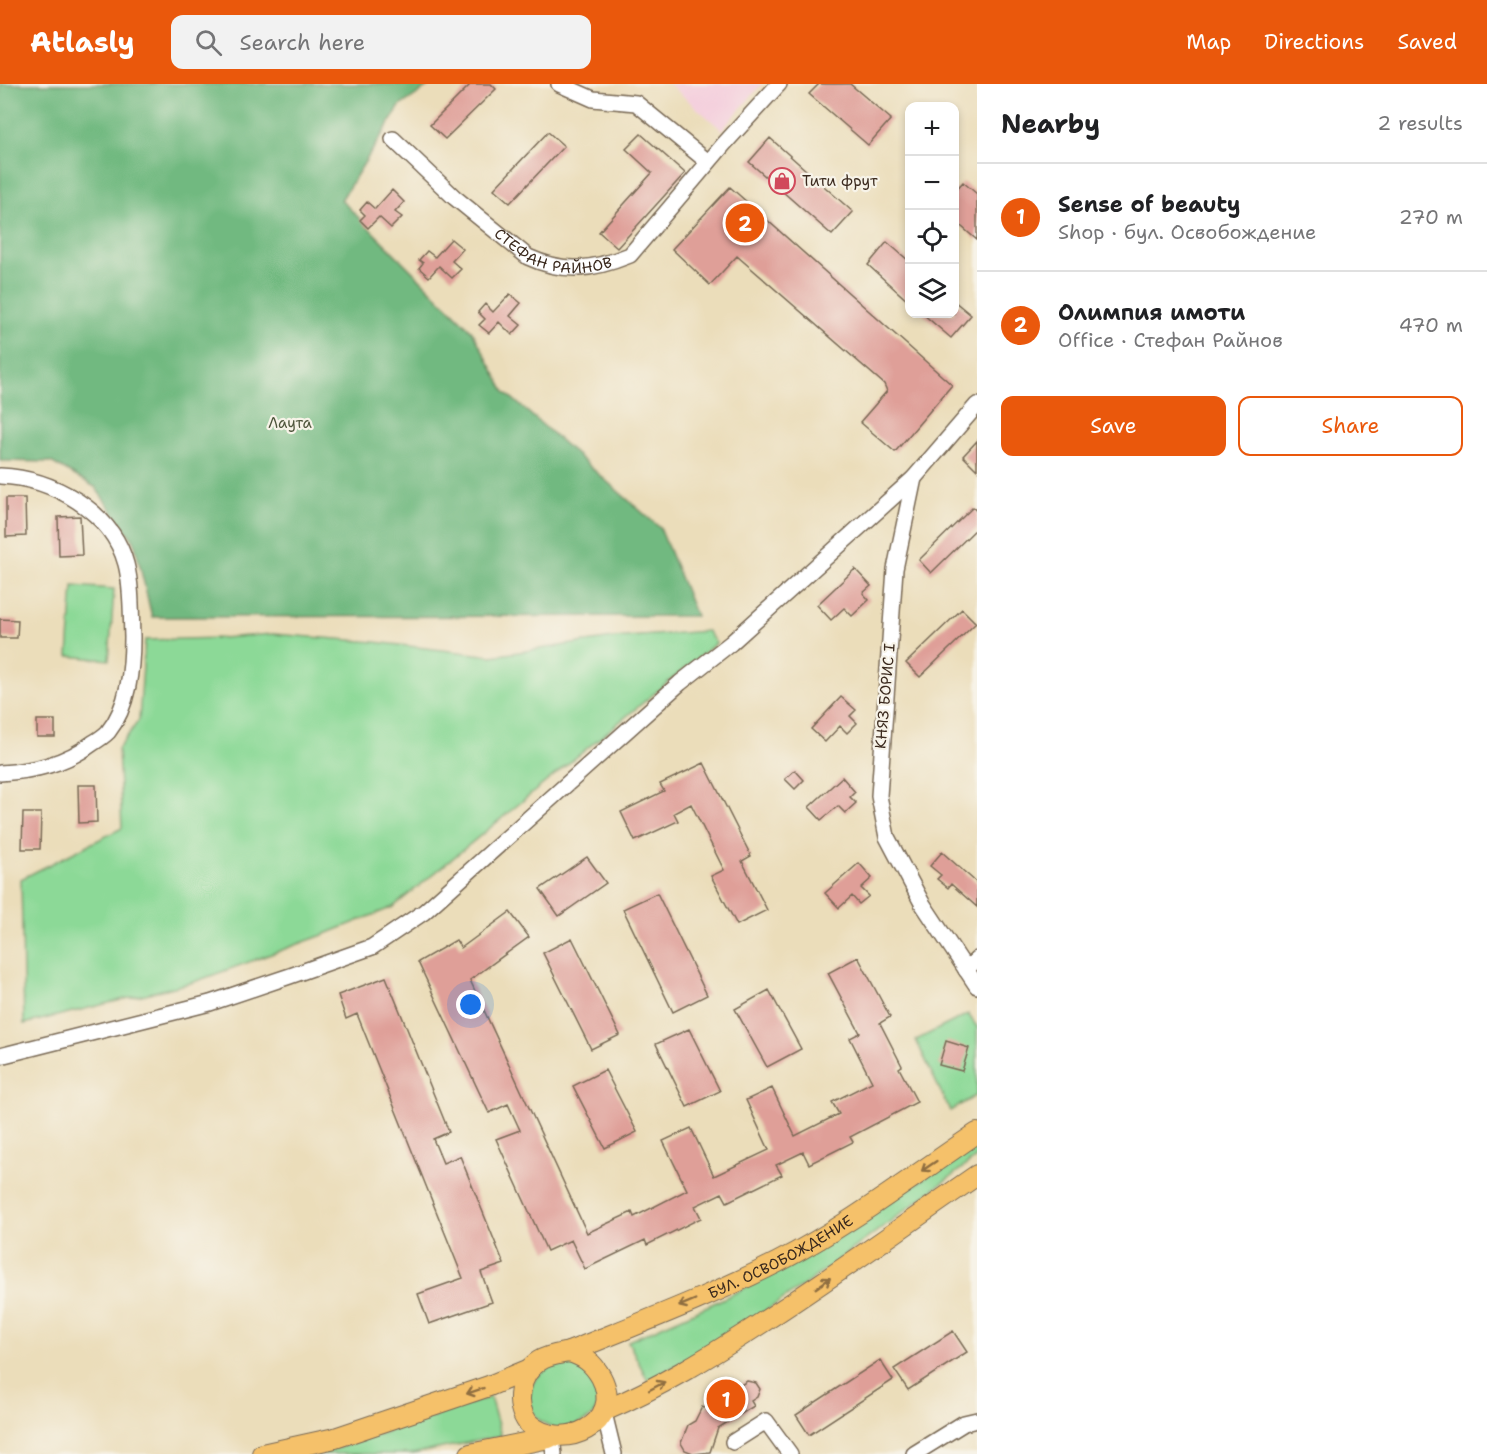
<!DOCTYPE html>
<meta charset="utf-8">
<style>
body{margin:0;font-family:"Shantell Sans",sans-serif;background:#f2f2f2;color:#202124}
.controls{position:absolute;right:18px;top:18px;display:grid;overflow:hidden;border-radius:12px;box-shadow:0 3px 9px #0003}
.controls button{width:54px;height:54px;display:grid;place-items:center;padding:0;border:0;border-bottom:2px solid #e0e0e0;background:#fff;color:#202124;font:30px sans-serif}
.you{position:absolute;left:471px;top:921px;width:21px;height:21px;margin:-15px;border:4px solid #fff;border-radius:50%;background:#1a73e8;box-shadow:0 0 0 9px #1a73e833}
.badge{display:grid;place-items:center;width:39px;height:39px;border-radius:50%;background:#ea580c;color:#fff;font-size:20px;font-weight:700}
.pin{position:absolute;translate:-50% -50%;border:3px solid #fff;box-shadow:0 2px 6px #0006}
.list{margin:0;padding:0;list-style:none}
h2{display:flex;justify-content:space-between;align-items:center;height:78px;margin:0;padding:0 24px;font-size:26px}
h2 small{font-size:20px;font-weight:400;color:#757577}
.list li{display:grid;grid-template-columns:39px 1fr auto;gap:18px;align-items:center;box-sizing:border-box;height:108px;padding:0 24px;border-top:2px solid #e0e0e0}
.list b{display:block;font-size:22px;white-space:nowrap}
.list p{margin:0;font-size:20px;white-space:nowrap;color:#757577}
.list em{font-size:20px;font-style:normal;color:#757577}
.actions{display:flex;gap:12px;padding:18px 24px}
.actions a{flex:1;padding:14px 0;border:2px solid #ea580c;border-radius:12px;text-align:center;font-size:21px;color:#ea580c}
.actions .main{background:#ea580c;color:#fff}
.icon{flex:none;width:33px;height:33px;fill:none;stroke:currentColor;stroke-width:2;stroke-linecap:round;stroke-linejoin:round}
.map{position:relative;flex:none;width:977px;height:1370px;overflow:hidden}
header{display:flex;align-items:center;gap:36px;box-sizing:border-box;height:84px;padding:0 30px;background:#ea580c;color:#fff}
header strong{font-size:28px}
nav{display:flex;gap:33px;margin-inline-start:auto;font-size:21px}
.search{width:420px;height:54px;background:#f2f2f2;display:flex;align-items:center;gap:15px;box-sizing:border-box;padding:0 21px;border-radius:12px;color:#757577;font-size:22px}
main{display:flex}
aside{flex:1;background:#fff}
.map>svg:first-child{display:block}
.built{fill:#f4cfdd}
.green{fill:#8cd997;stroke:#64825a;stroke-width:1.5}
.forest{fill:#71b980;stroke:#56724f;stroke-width:1.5}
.building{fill:#df9f98}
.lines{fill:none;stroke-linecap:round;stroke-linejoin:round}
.minor-casing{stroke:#796955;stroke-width:18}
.major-casing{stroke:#796955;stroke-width:22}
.minor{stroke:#fff;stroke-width:15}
.major{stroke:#f5c16b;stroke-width:20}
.oneway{stroke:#8f6e41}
.labels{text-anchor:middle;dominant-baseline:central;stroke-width:4.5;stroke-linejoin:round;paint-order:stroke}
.poi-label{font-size:15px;fill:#3b2a1e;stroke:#f7f3e8;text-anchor:start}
.street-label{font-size:15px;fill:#3b2a1e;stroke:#f7f3e8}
.park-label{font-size:15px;fill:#4f563c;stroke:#f7f3e8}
</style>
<header>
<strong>Atlasly</strong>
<div class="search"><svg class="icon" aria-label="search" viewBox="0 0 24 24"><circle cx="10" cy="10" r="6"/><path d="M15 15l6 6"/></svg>Search here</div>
<nav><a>Map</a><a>Directions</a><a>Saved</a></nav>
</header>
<main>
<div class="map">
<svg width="977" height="1370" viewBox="0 0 977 1370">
<rect width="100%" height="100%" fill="#f7f3e8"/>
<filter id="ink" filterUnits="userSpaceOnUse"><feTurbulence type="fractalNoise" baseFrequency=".0167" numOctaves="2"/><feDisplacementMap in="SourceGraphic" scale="12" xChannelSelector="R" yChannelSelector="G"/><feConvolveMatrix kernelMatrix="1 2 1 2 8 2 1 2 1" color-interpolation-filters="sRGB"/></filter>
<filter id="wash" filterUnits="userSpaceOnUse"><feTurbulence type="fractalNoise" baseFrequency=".008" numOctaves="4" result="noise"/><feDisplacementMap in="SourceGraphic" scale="24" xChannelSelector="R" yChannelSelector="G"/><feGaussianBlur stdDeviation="1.35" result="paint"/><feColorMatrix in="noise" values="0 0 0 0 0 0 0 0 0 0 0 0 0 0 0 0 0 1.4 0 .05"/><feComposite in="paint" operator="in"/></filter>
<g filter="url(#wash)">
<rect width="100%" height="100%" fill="#ebddba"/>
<path class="built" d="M669,0h93l-40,46z"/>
<path class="green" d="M73,502l41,3 -5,71 -41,-4z
M707,547l9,12 -323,264 -70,28 -129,47 -170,42 -3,-145 101,-51 -4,-79 21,-29 6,-80 77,-2 51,-4 102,8 117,14 121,-18z
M968,930l9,13v68l-27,16 -34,-71z
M977,1060v13l-170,126 -82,55 -77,43 -20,-40 84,-37 76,-37z
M564,1279c8,2 15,3 21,9 11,9 18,35 5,46 -8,6 -22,9 -31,13 -6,-4 -16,-7 -21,-12 -22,-23 -1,-52 26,-56z
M490,1313l11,39 -88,18h-102l27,-6z"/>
<path class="forest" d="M0,0h432l-32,22 -59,94 131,131 33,61 155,136 36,88 -544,1 -18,-76 -39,-54 -44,-25 -51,-1z"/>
<g id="blocks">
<path class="building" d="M471,0h20l5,5 -51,50 -15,-14z
M819,0h31l41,35 -23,26 -59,-51z
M548,48l16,14 -54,57 -16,-14z
M641,50l44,39 -68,75 -18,-16 53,-59 -26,-24z
M770,54l83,74 -21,23 -83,-73z
M963,98l14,12v46l-23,-20v-28z
M730,103l222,198 -57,67 -35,-30 27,-31 -3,-7 -147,-128 -27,29 -38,-36z
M392,106l12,12 -9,10 7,5 -11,11 -12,-11 -11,11 -8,-8 5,-5 -5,-5 7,-8 8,7z
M451,155l12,10 -11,12 9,8 -9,9 -13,-12 -10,11 -10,-9 4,-5 -4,-3 8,-9 8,6z
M887,158l22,19v41l-41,-37z
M510,210l11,9 -11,13 11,9 -9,10 -13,-13 -10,11 -10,-8 6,-6 -7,-7 7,-8 8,8z
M954,217l17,14 -20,23 -28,-24h31z
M977,357v29l-14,-14z
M6,414h19l1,38 -20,1z
M973,423l4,5v16l-46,45 -12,-13z
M80,432l2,39 -23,1 -1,-39z
M855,485l16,17 -8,7 6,7 -17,16 -8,-8 -13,12 -14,-15z
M962,525l14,14 -56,54 -14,-14z
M0,535l18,1 -1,18h-17z
M841,613l15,13 -6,6 7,7 -10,10 -7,-7 -15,16 -14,-13z
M37,636h18v17h-18z
M704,679l47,93 -9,5 25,49 -30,15 -26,-49 13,-6 -33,-66 -17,9 4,8 -43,20 -14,-29 43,-21 -4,-7z
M795,686l9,10 -9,9 -10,-10z
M842,693l13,15 -5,5 6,6 -11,10 -7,-7 -17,14 -12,-13z
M78,701h18l1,37 -18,1z
M23,729h18l-1,36h-18z
M942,768l35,31v24l-26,-23 -3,4 -11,-9 4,-4 -11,-9z
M587,773l19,26 -47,33 -19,-27z
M859,779l13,15 -11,10 8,8 -10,8 -7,-8 -13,12 -14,-15z
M657,809l50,102 -34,17 -50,-103z
M510,828l19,25 -59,43 117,253 45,-21 2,5 53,-27 -24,-49 28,-13 23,48 55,-26 -23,-50 26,-12 23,48 44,-22 -7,-12 40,-20 -22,-44 10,-5 -32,-60 30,-16 32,60 -10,6 22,43 -3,2 18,34 -67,35 3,5 -44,22 -6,-12 -27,13 6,10 -55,27 -5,-9 -27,13 6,12 -54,27 -2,-5 -60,29 -14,-29 -24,11 -51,-112 24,-9 -12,-26 -19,9 -71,-151 38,-22 5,8z
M572,854l48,97 -29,14 -48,-96z
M386,893l63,155 -16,7 10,24 17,-7 44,108 -23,8 11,30 -63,22 -11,-30 45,-16 -106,-264 -11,5 -8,-24z
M769,906l32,59 -34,18 -32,-58z
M689,945l31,62 -33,16 -31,-63z
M946,957l23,7 -7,23 -23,-6z
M605,986l32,62 -32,16 -32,-62z
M953,1247l14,21 -59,38 -14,-21z
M880,1276l13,20 -84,55 -13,-20z
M747,1297l9,2 4,6 -3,8 -6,4 3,5 -36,22 -8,24 -15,2 -10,-4 -4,-7 7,-18 7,-4 7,-14 2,1z"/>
</g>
</g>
<g filter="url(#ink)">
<use href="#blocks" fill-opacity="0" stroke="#796955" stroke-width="1.5"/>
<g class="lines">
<defs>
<g id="minor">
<path d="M559,0l34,15 43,4 72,59"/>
<path id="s1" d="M393,55l61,58 74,60c37,17 65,13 102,-2l94,-111 55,-60"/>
<path d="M0,392c52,2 112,35 126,88 6,23 5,49 6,73 0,31 -3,69 -24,95 -4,4 -10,8 -15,11 -28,21 -59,28 -93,30"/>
<path d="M914,394l-19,91 -16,227 8,41 35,66 55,83"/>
<path d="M966,886l11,-11"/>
<path d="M0,972l210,-53 80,-27 82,-29 52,-35 256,-229 51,-40 183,-165 63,-73"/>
<path d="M604,1329l10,41"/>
<path d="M552,1355l2,15"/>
<path d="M733,1358l33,-21 24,33"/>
<path d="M914,1370l50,-31 13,-3"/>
</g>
<g id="major">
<path id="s2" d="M569,1268c71,-29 142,-56 209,-90 70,-36 134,-85 199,-129"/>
<path d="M569,1268c15,4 24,11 32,25 25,47 -40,77 -73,46 -14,-19 -9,-49 11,-62 9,-6 20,-7 30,-9z"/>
<path d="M604,1327c57,-24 108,-56 159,-89 73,-47 143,-98 214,-147"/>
<path d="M262,1370l73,-16 154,-52 41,-17"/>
<path d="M470,1370l79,-16"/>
</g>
</defs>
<use href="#minor" class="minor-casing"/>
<use href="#major" class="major-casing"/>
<use href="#minor" class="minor"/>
<use href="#major" class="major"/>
</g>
<defs><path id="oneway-shaft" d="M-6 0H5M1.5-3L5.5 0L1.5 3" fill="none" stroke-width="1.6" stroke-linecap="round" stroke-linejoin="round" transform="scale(1.5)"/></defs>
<g class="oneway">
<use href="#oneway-shaft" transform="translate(929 1082) rotate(146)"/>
<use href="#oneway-shaft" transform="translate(823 1199) rotate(-35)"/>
<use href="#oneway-shaft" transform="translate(687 1219) rotate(157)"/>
<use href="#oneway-shaft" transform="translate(657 1302) rotate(-28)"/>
<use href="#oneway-shaft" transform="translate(475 1307) rotate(161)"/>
</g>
</g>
<defs>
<symbol id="shop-ring" viewBox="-11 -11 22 22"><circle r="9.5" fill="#f7f3e8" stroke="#d1495b" stroke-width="1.5"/><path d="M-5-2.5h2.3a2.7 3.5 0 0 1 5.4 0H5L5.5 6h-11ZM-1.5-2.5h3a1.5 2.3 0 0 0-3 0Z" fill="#d1495b"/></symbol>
</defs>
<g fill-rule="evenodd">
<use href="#shop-ring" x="767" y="82" width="30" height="30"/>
</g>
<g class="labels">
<g class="poi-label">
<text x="802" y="97">Тити фрут</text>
</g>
<g class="street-label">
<text stroke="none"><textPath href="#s1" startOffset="202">СТЕФАН РАЙНОВ</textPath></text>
<text transform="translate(885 612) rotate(-85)">КНЯЗ БОРИС I</text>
<text stroke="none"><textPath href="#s2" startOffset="232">БУЛ. ОСВОБОЖДЕНИЕ</textPath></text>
</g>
<g class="park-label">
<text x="290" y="339">Лаута</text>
</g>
</g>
</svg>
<div class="controls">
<button>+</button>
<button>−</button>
<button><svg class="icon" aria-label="locate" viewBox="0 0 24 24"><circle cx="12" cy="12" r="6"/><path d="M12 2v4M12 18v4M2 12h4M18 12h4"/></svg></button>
<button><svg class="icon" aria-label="layers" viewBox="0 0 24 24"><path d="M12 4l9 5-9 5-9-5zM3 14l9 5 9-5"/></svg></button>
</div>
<div class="you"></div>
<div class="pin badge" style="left:726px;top:1315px">1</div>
<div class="pin badge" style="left:745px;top:139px">2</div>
</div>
<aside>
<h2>Nearby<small>2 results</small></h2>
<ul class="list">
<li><span class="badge">1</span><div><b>Sense of beauty</b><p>Shop · бул. Освобождение</p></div><em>270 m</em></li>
<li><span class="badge">2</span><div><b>Олимпия имоти</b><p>Office · Стефан Райнов</p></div><em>470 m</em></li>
</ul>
<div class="actions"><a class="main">Save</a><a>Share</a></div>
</aside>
</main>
